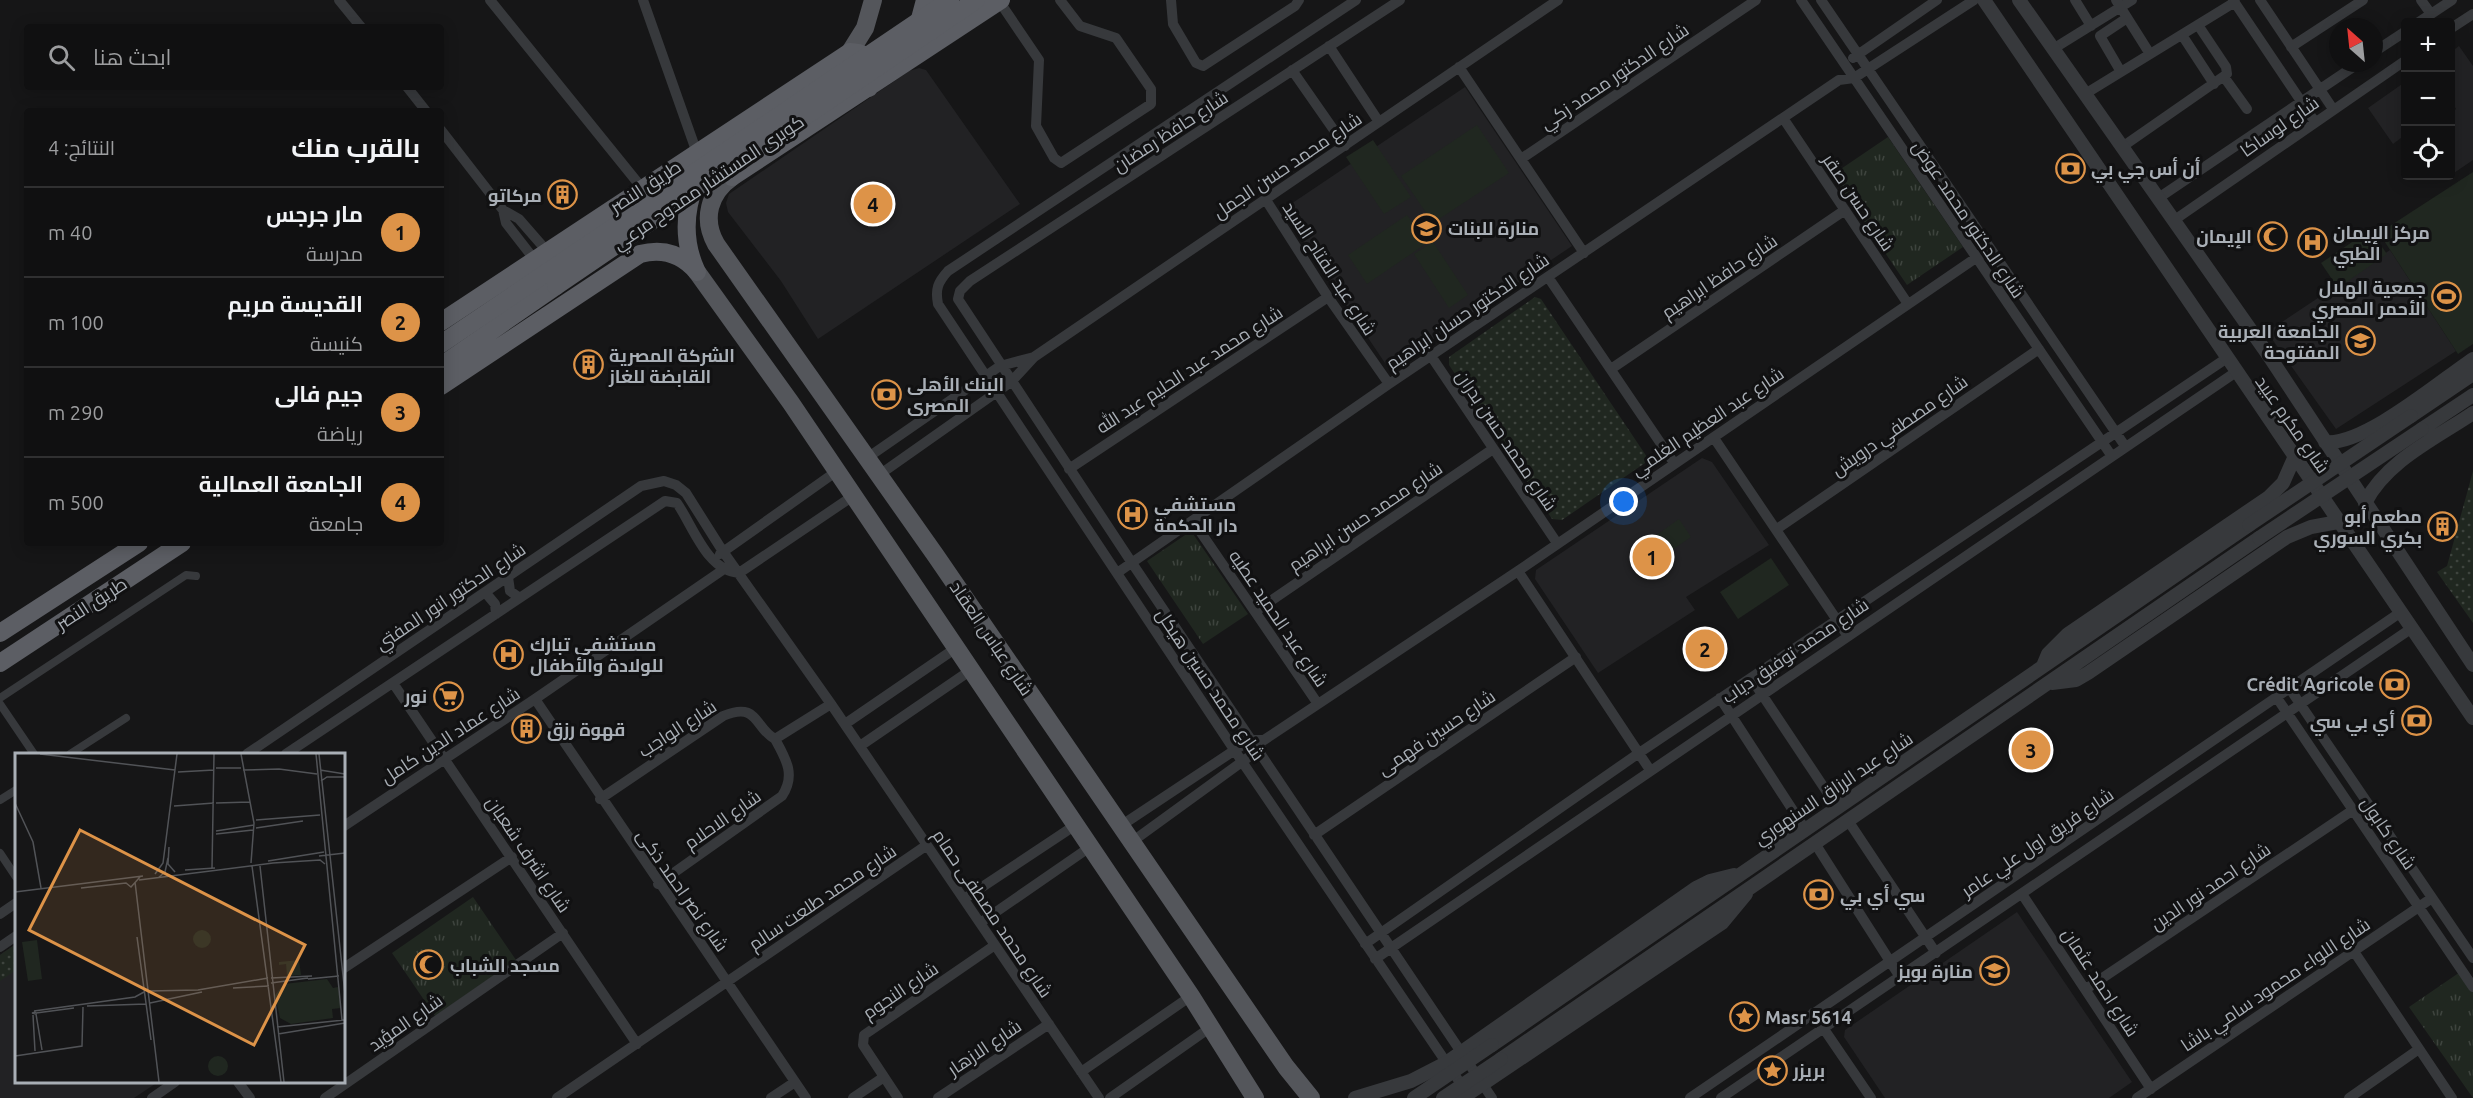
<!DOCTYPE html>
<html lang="ar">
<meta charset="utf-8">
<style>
body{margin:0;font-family:Ubuntu,Cairo,sans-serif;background:#19191a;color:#f1f3f6;direction:rtl}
.controls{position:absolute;right:18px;top:18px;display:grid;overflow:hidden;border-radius:6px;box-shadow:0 3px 15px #0003}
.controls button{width:54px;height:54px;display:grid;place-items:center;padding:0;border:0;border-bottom:2px solid #303031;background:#101011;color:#f1f3f6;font:30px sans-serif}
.compass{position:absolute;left:2329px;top:18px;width:54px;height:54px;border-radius:50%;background:#101011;box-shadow:0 3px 15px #0003;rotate:333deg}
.you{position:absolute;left:1624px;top:502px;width:21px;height:21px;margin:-15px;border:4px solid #fff;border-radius:50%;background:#1a73e8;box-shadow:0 0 0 9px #1a73e833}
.badge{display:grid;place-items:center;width:39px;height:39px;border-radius:50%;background:#dd9348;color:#111;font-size:20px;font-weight:700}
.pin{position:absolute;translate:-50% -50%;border:3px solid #fff;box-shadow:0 2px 6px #0006}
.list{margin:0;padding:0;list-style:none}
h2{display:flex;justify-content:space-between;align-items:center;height:78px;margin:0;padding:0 24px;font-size:26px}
h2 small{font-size:20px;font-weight:400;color:#9c9d9f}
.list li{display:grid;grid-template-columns:39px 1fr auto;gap:18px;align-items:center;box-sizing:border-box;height:90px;padding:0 24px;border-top:2px solid #303031}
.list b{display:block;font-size:22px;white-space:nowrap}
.list p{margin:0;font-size:20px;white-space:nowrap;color:#9c9d9f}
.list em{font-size:20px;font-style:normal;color:#9c9d9f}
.icon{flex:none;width:33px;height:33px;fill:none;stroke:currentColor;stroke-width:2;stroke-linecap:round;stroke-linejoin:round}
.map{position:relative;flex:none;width:2473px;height:1098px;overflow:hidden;direction:ltr}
.search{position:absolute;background:#101011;box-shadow:0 3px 15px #0003;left:24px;top:24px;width:420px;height:66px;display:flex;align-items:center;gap:15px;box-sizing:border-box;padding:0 21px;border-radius:6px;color:#9c9d9f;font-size:22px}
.panel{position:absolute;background:#101011;box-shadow:0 3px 15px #0003;left:24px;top:108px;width:420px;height:438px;border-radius:6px;direction:rtl}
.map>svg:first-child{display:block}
.built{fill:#222224}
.grass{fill:url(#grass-tufts)}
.park{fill:url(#park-dots)}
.pitch{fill:#202720}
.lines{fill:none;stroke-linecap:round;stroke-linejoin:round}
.pedestrian{stroke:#37393c;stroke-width:8}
.minor{stroke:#37393c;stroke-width:10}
.tertiary{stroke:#37393c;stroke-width:14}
.primary{stroke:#54565b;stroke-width:18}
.trunk{stroke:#5c5e64;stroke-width:18}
.tertiary-bridge{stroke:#37393c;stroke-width:14}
.trunk-bridge{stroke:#5c5e64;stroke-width:18}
.labels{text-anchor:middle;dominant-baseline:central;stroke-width:6;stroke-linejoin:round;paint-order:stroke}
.street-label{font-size:18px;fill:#a9afb6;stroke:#111112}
.poi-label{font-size:18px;font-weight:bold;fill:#a9afb6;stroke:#111112;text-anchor:start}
.inset-road{fill:none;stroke:#515357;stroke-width:1.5}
.view{fill:#dd9348;fill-opacity:0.15;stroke:#dd9348;stroke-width:3}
.inset-edge{fill:none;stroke:#a9afb6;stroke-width:3}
</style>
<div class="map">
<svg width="2473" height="1098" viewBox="0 0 2473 1098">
<defs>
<pattern id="grass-tufts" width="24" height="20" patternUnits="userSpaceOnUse" patternTransform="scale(1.5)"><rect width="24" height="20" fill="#202720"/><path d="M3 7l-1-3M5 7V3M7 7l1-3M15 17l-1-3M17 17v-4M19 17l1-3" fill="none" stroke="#3e443e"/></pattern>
<pattern id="park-dots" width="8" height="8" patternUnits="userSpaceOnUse" patternTransform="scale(1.5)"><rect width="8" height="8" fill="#202720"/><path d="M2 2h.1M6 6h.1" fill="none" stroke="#3e443e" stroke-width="1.8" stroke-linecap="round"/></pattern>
</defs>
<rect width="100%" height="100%" fill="#161617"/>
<path class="built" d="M2459,46l14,20v94l-22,15v-62l5,-4 -5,-9v-48z
M919,68l7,2 94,134 -202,135 -37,-58 -53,-69 -2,-9 3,-9 180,-123z
M2405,82v53l-12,9 -25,-36z
M1465,87l107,159 -183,123 -107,-159z
M2390,250l66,101 -120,78 -69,-97z
M1702,458l10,4 57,83 -83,52 9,13 -97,63 -63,-94 1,-9z
M2017,912l115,170 -23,16h-224l-41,-61 1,-7z
M16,944v138h142l-24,16h-134v-143z"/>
<path class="grass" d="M1888,137l75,110 -56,38 -75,-110z
M1191,531l57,83 -45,30 -56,-83z
M473,897l43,63 -81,56 -43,-63z
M2463,970l10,16v112l-64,-91z"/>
<path class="park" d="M1535,297l6,2 106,158 -2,6 -83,57 -10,-1 -103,-154v-8z
M2473,471v152l-36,-51 10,-6z
M16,944v26l-16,11v-26z"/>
<path class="pitch" d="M1477,125l32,48 -76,50 -32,-47z
M1373,140l38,57 -27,17 -38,-57z
M2473,172v172l-15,10 -79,-121z
M1407,215l20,28 -60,41 -19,-29z
M2370,230l17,24 -49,34 -17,-25z
M1433,242l35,53 -19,13 -35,-54z
M1679,519l12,18 -35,24 -12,-17z
M1771,558l18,27 -51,34 -18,-27z"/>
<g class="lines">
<path class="pedestrian" d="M0,698l186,-123 10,1
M0,704l34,50
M70,754l56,-36
M0,800l16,-10
M0,853l16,24"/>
<path class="minor" d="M339,0l22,27
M490,0l152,188
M643,0l54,153
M1171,0l2,24 23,39 7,3 92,-60 4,-6
M1356,0l-408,271c-10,11 -13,18 -10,33l305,459 222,327
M1400,0l-430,281 -10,10 -2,8 174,264 360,535
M1801,0l310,455
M1821,0l304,446
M2075,0l16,26
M2116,0l34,54
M2233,0l82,122
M2260,0l73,109
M2421,0l10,14
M999,1l40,59 -3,66 18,32 7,5 90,-59v-15l-35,-51 -36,-12 -20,-26
M2419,22l33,-22
M2450,29l23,-15
M2182,35l32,49
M1329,46l50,76
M2291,47l72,-47
M2053,49l79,-49
M2374,52l32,-21
M1853,58l84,-58
M1459,67l125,186
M1292,70l53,76
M2121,72l-21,-36 27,-18
M2224,77l23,32
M407,87l19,24
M2085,94l150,-92
M1783,118l125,186
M441,130l62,80 16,9 27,31
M2122,147l105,-73 -1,-7 -28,-42
M1521,159l235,-159
M2157,199l202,-136
M1266,200l62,97 61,87
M503,210l3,13 28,36
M2173,221l233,-161
M1548,277l126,186
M1431,356l126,187
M1611,369l234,-159
M1714,438l133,197
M867,458l133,-92 34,-9
M1069,469l259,-172
M879,475l132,-93 23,-25 524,-357
M1193,521l125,183
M1777,529l262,-180
M720,554l117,-83
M1518,571l132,199
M739,573l114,-77
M1117,573l272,-189 450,-304 15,-2 120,-78
M508,577l2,14 10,7
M485,592l10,12 1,10
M1256,611l237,-162
M1751,678l86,129
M393,683l244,361
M2290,689l183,269
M1720,698l85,131
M2277,698l196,289
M535,699l271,399
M845,724l111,-76
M860,746l111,-76
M247,754l394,-268 23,-5 12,4 10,8 36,57 109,154 268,394
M286,754l379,-253 12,2c16,23 30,68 62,70
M600,799l123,-83c36,-15 31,12 52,23l56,-35
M1849,822l87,131
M1122,825l128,-85h14l254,-169 471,-322
M344,826l191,-127 192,-132
M1314,835l262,-178
M1133,841l128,-93
M1816,845l84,132
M658,884l124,-88c14,-21 4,-37 -7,-57
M2022,894l129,195
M964,899l110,-73
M0,914l16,-11
M980,923l110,-76
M1365,944l274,-191 588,-395
M0,947l16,-11
M2353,950l99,148
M1375,959l861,-587
M344,968l168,-111
M2086,989l267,-179
M1813,1013l58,85
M1081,1072l110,-76
M238,1082l12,16
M152,1098l23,-16
M325,1098l238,-165
M557,1098l370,-253
M771,1098l24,-16
M853,1098l31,-21
M898,1098l-35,-53 1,-10 131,-90
M938,1098l111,-74
M1110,1098l101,-71
M1690,1098l711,-486
M1721,1098l691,-470
M2137,1098l295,-200
M2349,1098l70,-49"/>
<path class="tertiary" d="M1984,0l489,718
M2019,0l250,356 204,309
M2411,416l62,-42
M2422,429l51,-34
M2325,442c39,4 115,-61 148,-83
M2365,503c21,-42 71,-65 108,-90
M2043,666l5,-12 20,-20 201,-137 14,-14 12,-27
M2052,683l24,-3 12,-7 199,-136 24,-10 27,-5
M1492,1045l757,-520
M1501,1059l758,-521
M1355,1098l56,-17 35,-18 250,-175 14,-7 24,-6
M1462,1098l260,-175 24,-29"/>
<path class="primary" d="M850,52l15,-24 8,-28
M732,177c-23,16 -30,42 -16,67l220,312 350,511 25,31
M697,272l94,131 400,593 64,102"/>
<path class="trunk" d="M917,30l8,-30
M732,177l269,-177
M695,184c-11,29 -12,57 1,86
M441,322l409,-270c23,1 31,17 19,36
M441,366l115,-80
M441,386l199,-132c23,-6 42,0 57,18
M0,633l139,-90
M0,663l182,-120"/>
<path class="tertiary-bridge" d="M2249,525l162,-109
M2259,538l163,-109
M1414,1098l78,-53
M1443,1098l58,-39"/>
<path class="trunk-bridge" d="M556,286l420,-286
M441,344l509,-344"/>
</g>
<defs>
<symbol id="bank-ring" viewBox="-11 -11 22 22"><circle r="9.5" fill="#111112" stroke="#dd9348" stroke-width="1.5"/><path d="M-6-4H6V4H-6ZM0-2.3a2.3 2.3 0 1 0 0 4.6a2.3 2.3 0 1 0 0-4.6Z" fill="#dd9348"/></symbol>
<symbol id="building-ring" viewBox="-11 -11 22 22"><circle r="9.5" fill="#111112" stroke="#dd9348" stroke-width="1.5"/><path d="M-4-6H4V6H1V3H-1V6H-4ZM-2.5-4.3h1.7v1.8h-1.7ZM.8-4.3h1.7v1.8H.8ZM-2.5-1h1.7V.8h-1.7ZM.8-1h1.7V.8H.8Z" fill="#dd9348"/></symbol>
<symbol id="school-ring" viewBox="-11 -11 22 22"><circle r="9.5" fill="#111112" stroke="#dd9348" stroke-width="1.5"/><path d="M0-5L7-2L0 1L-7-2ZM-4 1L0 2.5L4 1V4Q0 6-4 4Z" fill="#dd9348"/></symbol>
<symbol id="mosque-ring" viewBox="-11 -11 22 22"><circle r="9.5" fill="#111112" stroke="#dd9348" stroke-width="1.5"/><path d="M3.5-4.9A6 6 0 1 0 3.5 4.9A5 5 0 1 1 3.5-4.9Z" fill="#dd9348"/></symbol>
<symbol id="hospital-ring" viewBox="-11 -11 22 22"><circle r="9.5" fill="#111112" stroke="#dd9348" stroke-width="1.5"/><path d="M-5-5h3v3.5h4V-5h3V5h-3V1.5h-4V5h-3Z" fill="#dd9348"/></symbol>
<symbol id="stadium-ring" viewBox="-11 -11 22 22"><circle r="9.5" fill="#111112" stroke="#dd9348" stroke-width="1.5"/><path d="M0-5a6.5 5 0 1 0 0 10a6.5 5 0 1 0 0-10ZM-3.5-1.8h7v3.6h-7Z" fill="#dd9348"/></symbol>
<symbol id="university-ring" viewBox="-11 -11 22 22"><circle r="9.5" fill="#111112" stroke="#dd9348" stroke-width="1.5"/><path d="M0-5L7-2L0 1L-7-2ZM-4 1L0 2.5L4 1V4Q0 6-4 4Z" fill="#dd9348"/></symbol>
<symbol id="supermarket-ring" viewBox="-11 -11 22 22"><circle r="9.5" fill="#111112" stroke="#dd9348" stroke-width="1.5"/><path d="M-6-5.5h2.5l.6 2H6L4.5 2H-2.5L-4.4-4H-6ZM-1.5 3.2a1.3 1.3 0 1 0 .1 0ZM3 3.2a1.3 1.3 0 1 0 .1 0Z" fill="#dd9348"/></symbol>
<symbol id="sight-ring" viewBox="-11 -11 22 22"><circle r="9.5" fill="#111112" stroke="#dd9348" stroke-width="1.5"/><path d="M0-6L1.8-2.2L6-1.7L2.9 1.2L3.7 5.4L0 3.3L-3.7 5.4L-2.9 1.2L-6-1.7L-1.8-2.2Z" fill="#dd9348"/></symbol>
</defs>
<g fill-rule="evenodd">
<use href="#bank-ring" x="2054" y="152" width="33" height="33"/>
<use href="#building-ring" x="546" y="178" width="33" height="33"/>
<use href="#school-ring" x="1410" y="212" width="33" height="33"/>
<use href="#mosque-ring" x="2256" y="220" width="33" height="33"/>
<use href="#hospital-ring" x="2296" y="226" width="33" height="33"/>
<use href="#stadium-ring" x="2430" y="280" width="33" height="33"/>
<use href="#university-ring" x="2344" y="324" width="33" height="33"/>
<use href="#building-ring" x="572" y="348" width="33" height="33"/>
<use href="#bank-ring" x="870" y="378" width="33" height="33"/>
<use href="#hospital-ring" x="1116" y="498" width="33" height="33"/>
<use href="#building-ring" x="2426" y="510" width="33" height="33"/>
<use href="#hospital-ring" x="492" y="638" width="33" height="33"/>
<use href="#bank-ring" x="2378" y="668" width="33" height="33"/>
<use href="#supermarket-ring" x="432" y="680" width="33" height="33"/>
<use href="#bank-ring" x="2400" y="704" width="33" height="33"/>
<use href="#building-ring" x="510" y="712" width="33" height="33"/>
<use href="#bank-ring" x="1802" y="878" width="33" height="33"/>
<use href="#mosque-ring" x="412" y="948" width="33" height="33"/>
<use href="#school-ring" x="1978" y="954" width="33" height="33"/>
<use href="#sight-ring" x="1728" y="1000" width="33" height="33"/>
<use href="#sight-ring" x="1756" y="1054" width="33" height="33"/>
</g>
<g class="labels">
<g class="street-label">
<text transform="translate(1614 76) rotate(-34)">شارع الدكتور محمد زكي</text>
<text transform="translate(2279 126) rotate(-35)">شارع لوساكا</text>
<text transform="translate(1170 131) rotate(-33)">شارع حافظ رمضان</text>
<text transform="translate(1287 165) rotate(-34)">شارع محمد حسن الجمل</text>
<text transform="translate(708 182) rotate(-34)">كوبرى المستشار ممدوح مرعي</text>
<text transform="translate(645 186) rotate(-33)">طريق النصر</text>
<text transform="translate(1859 202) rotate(56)">شارع حسن صقر</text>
<text transform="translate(1969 219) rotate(56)">شارع الدكتور محمد عوض</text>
<text transform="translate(1330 268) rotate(57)">شارع عبد الفتاح السيد</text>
<text transform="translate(1719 276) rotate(-34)">شارع حافظ ابراهيم</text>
<text transform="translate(1467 311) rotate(-34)">شارع الدكتور حسان ابراهيم</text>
<text transform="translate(1189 369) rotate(-33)">شارع محمد عبد الحليم عبد الله</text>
<text transform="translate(1707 421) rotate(-34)">شارع عبد العظيم الغلمي</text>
<text transform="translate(2293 424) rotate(55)">شارع مكرم عبيد</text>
<text transform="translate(1899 425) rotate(-35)">شارع مصطفي درويش</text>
<text transform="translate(1507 440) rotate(56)">شارع محمد حسن بدران</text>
<text transform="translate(1365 516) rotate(-34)">شارع محمد حسن ابراهيم</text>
<text transform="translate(450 596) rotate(-34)">شارع الدكتور انور المفتي</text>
<text transform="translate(91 603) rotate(-33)">طريق النصر</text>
<text transform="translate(1279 618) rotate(56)">شارع عبد الحميد عطيه</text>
<text transform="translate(992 638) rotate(56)">شارع عباس العقاد</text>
<text transform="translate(1795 650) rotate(-34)">شارع محمد توفيق دياب</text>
<text transform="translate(1211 684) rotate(56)">شارع محمد حسين هيكل</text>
<text transform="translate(677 728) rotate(-33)">شارع الواجب</text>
<text transform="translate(1436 732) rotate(-34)">شارع حسين فهمى</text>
<text transform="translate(450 735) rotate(-33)">شارع عماد الدين كامل</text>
<text transform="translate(1833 788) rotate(-34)">شارع عبد الرزاق السنهوري</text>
<text transform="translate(722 819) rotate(-35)">شارع الاحلام</text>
<text transform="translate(2389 833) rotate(56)">شارع كابول</text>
<text transform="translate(2037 842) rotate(-34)">شارع فريق اول علي عامر</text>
<text transform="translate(529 854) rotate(56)">شارع اشرف شعبان</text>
<text transform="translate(2210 886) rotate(-34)">شارع احمد نور الدين</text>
<text transform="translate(683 890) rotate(55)">شارع نصر احمد ذكى</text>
<text transform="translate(822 897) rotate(-34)">شارع محمد طلعت سالم</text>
<text transform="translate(993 913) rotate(56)">شارع محمد مصطفى حمام</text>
<text transform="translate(2101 982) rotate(57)">شارع احمد عثمان</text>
<text transform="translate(2275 984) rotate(-34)">شارع اللواء محمود سامي باشا</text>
<text transform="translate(900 990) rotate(-34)">شارع النجوم</text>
<text transform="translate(405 1022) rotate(-35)">شارع المؤيد</text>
<text transform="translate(984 1047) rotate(-34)">شارع الازهار</text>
</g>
<g class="poi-label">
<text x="2091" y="168">أن أس جي بي</text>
<text x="542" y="195" text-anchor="end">مركاتو</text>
<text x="1448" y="228">منارة للبنات</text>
<text x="2333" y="232">مركز الإيمان<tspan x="2333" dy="21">الطبي</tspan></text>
<text x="2252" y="236" text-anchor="end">الإيمان</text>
<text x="2426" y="287" text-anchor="end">جمعية الهلال<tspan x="2426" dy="21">الأحمر المصري</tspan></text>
<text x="2340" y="331" text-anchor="end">الجامعة العربية<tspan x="2340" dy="21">المفتوحة</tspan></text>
<text x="609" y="355">الشركة المصرية<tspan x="609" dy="21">القابضة للغاز</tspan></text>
<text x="907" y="384">البنك الأهلى<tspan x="907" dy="21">المصرى</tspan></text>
<text x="1154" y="504">مستشفي<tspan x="1154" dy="21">دار الحكمة</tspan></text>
<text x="2422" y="516" text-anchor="end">مطعم أبو<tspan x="2422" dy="21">بكري السوري</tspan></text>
<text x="530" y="644">مستشفى تبارك<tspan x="530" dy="21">للولادة والأطفال</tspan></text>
<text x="2374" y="684" text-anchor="end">Crédit Agricole</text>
<text x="427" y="696" text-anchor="end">نور</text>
<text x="2395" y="721" text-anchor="end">أي بي سي</text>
<text x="547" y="729">قهوة رزق</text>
<text x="1840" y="895">سي أي بي</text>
<text x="450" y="965">مسجد الشباب</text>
<text x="1973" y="971" text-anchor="end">منارة بويز</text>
<text x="1765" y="1017">Masr 5614</text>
<text x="1793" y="1070">بريزر</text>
</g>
</g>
<g transform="translate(15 753)">
<rect width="330" height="330" fill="#161617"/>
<path d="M178 186a9 9 0 1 1 18 0a9 9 0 1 1-18 0ZM22,187l5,39 -14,2 -6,-39zM312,226l6,9 5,-1 3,21 -9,1 1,9 -42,6 -11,-6 -5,-23 9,-11zM193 313a10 10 0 1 1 20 0a10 10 0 1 1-20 0Z" fill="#202720"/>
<path d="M284,207l2,15 -14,1 -1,-12 -7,1v-3z" fill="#202720"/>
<path class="inset-road" d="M25,1l135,16M226,1l13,69 -3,40M301,1l26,266M304,1l26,240M201,15h25M228,17l36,-1 38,5M305,17l25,4M163,19l36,-2M306,28l6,-4h18M0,50l18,39 8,46M201,50l34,-1M159,53l40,-3M241,67l64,-5M241,75l47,-7M201,78l38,-6M201,81l37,-4M154,94l-1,17 7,8M304,103l26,-3M253,108l56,-9M237,113l29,216M245,113l24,216M197,115l2,-114M170,117l30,-2M140,121l8,-11 14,-109M143,125l7,-6 3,-14M124,127l134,-17 47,-3 5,4M120,129l24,200M66,135l45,-5 5,4 9,-10M0,139l128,-16M122,184l14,103M256,225l41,-2M293,226l31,-3M256,230l37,-5M218,235l36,-2M134,238l49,-1 70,-12M135,250l52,-11M72,253l59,-2M19,258l101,-14 9,-5M21,259l-4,1 4,1 6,36M21,260l38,-5M18,262l2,36M262,274l67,-7M263,281l67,-11M0,303l67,-10 1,-39"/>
<path class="view" d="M65,77l225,115 -51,100 -225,-115z"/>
<rect width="330" height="330" class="inset-edge"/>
</g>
</svg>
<div class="controls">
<button>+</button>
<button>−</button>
<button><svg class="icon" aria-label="locate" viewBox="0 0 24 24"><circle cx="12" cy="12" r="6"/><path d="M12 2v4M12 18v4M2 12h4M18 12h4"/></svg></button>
</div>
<svg class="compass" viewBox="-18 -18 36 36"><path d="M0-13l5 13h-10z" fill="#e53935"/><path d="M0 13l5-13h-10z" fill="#9c9d9f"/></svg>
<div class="you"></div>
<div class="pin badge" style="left:1652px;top:557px">1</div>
<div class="pin badge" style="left:1705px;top:649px">2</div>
<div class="pin badge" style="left:2031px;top:750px">3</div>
<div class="pin badge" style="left:873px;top:204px">4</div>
<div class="search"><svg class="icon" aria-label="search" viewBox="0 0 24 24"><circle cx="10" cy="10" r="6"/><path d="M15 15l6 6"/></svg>ابحث هنا</div>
<section class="panel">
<h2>بالقرب منك<small>النتائج: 4</small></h2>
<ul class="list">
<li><span class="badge">1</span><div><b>مار جرجس</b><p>مدرسة</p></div><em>40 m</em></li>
<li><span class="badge">2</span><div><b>القديسة مريم</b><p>كنيسة</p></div><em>100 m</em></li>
<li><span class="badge">3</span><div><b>جيم فالى</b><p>رياضة</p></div><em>290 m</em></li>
<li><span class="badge">4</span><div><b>الجامعة العمالية</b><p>جامعة</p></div><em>500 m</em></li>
</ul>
</section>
</div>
